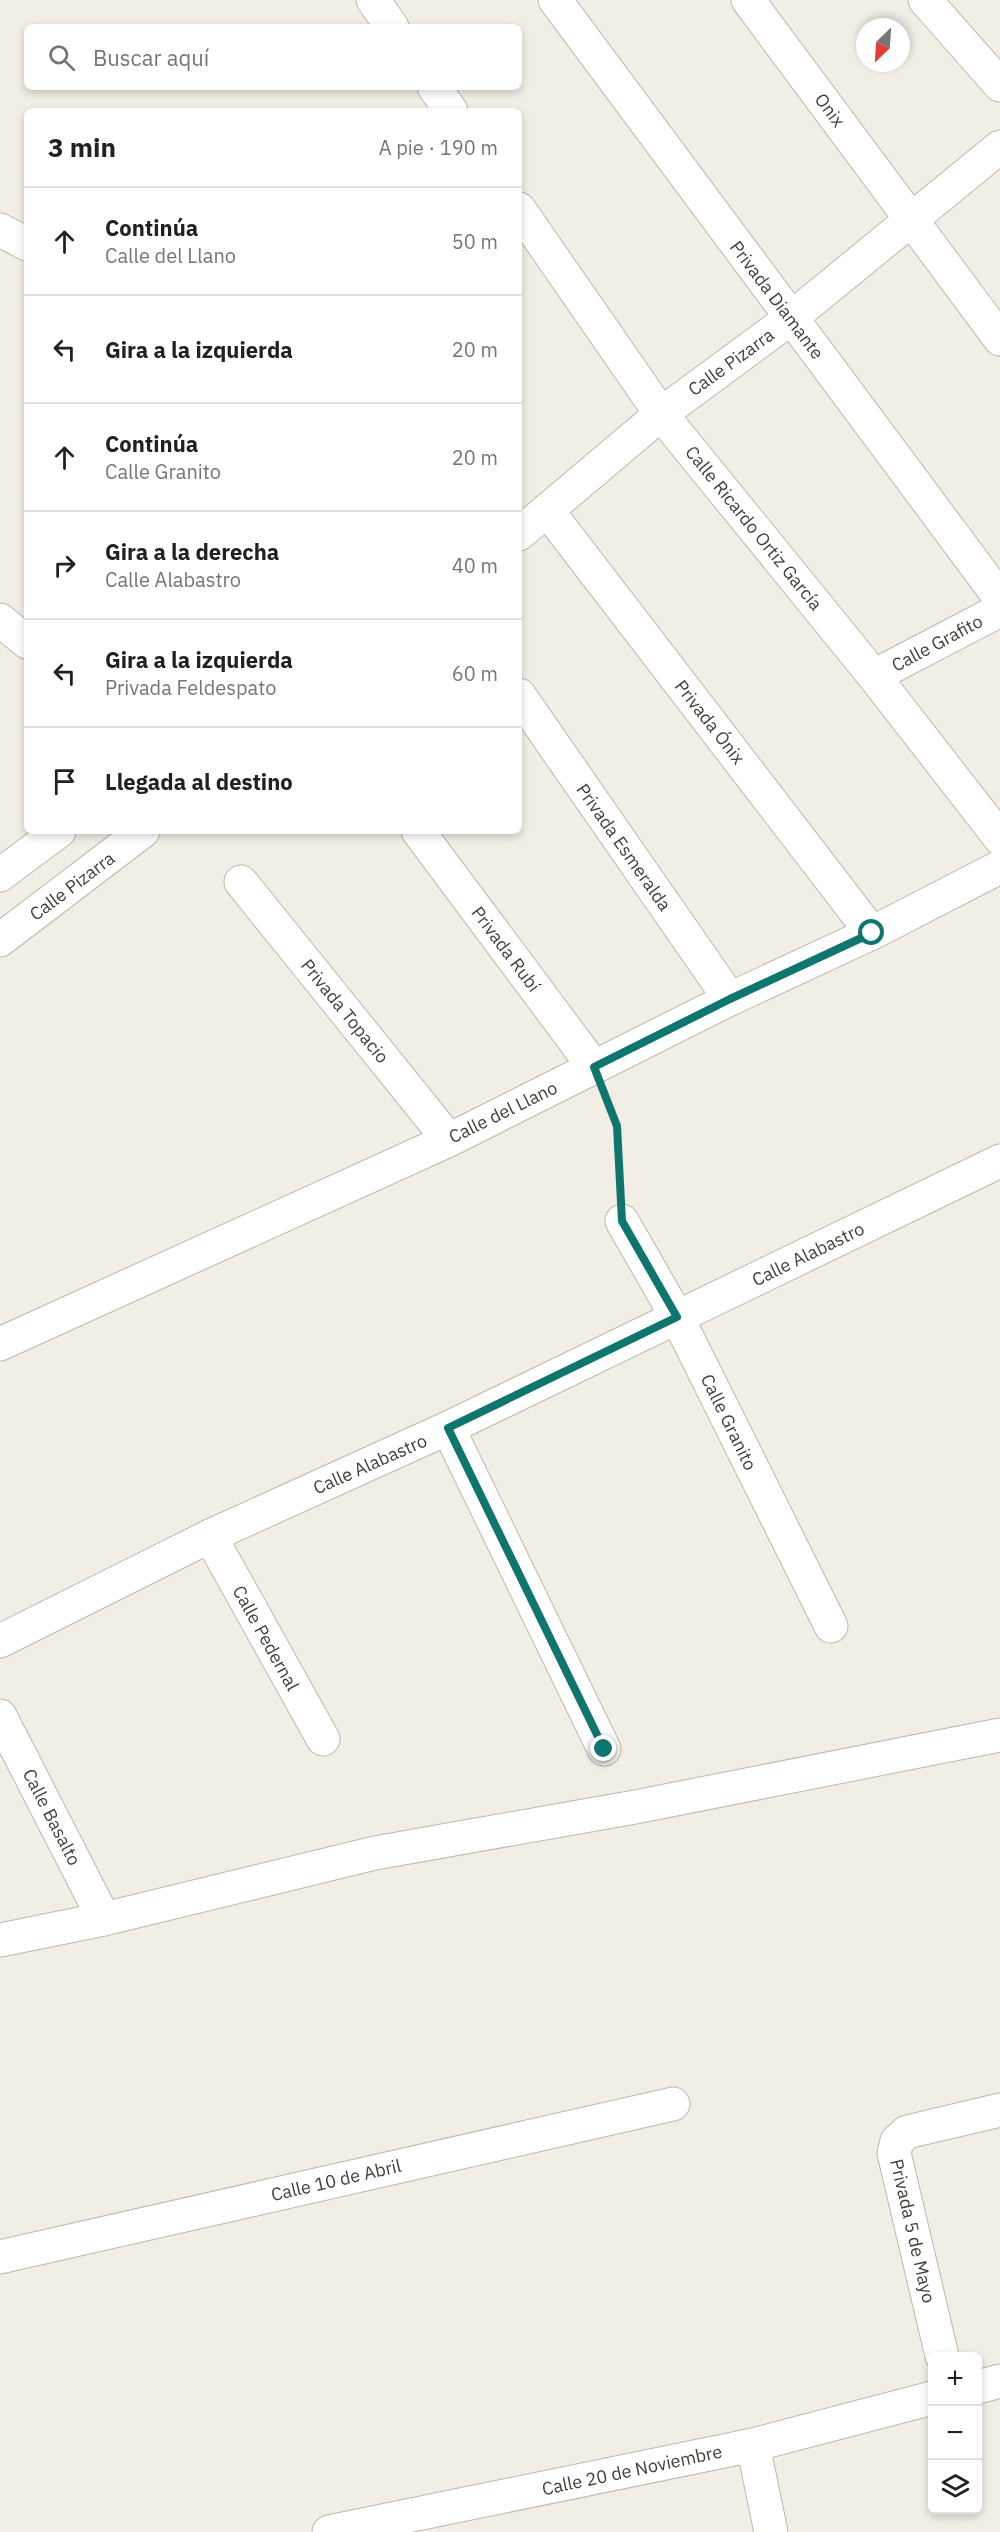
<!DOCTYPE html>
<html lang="es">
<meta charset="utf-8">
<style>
body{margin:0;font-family:"IBM Plex Sans",sans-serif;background:#f6f6f6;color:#202124}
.controls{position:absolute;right:18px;bottom:18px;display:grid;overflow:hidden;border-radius:9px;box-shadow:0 3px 9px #0003}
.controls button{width:54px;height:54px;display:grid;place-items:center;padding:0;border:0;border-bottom:2px solid #e0e0e0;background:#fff;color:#202124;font:30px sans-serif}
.compass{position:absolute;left:856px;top:18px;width:54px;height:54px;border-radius:50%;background:#fff;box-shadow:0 3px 9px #0003;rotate:205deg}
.stop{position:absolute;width:18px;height:18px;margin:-14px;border:4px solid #0f766e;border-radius:50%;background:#fff}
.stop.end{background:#0f766e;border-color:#fff;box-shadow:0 2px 6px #0008}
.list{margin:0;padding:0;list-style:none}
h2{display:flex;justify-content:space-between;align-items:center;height:78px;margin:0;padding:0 24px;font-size:26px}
h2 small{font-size:20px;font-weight:400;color:#757577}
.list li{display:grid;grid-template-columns:39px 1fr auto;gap:18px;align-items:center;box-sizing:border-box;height:108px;padding:0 24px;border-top:2px solid #e0e0e0}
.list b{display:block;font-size:22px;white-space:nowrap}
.list p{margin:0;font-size:20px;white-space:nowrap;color:#757577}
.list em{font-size:20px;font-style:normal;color:#757577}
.icon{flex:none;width:33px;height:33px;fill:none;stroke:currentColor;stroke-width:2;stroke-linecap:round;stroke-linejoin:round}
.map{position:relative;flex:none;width:1000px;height:2532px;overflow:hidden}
.search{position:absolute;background:#fff;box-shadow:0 3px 9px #0003;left:24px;top:24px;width:498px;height:66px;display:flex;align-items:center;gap:15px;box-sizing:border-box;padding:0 21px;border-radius:9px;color:#757577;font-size:22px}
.panel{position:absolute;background:#fff;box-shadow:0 3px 9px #0003;left:24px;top:108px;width:498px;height:726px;border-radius:9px}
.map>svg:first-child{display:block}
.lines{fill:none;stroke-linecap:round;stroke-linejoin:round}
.minor-casing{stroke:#c0b7ab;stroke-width:35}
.path{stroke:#beaf99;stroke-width:4;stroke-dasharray:3 3;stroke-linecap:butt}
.minor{stroke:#fff;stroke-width:33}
.route{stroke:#0f766e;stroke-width:8}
.labels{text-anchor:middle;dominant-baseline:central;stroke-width:4.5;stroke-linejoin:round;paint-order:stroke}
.street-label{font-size:18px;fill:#443d35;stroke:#fff}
</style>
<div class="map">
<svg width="1000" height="2532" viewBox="0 0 1000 2532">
<rect width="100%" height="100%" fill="#f2ede5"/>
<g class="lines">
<defs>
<path id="minor" d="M373,0l19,27
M555,0l445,598
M748,0l252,339
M925,0l75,85
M434,87l17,24
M519,209l142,205 213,262 126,162
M0,230l27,14
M547,510l325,423
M519,534l142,-120 130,-96 209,-171
M0,620l27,22
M874,676l126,-66
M519,695l211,304
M418,831l176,236
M0,875l59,-44
M241,882l208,258
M0,940l143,-109
M622,1221l55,96 154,309
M0,1344l449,-204 281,-141 142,-66 128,-66
M448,1428l156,321
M210,1536l113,203
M0,1641l210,-105 238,-108 552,-267
M0,1716l104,203
M0,1940l104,-21 271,-66 260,-46 365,-72
M0,2257l673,-153
M942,2356l-48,-203 3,-12 10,-9 93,-22
M978,2387l22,-6
M753,2445l18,87
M329,2532l424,-87 179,-47"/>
</defs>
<use href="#minor" class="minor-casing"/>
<path class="path" d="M608,1104l9,22 3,56"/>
<use href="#minor" class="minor"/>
</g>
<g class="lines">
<path class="route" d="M604,1749l-156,-321 229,-111 -55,-96 -5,-95 -23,-59 136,-68 142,-66"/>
</g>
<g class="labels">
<g class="street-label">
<text transform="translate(830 110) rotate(53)">Onix</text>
<text transform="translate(777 300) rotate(53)">Privada Diamante</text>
<text transform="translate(731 362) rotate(-36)">Calle Pizarra</text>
<text transform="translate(754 528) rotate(51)">Calle Ricardo Ortiz García</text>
<text transform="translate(937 643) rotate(-28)">Calle Grafito</text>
<text transform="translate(710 722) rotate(52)">Privada Ónix</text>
<text transform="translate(624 847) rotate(55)">Privada Esmeralda</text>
<text transform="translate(72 886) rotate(-37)">Calle Pizarra</text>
<text transform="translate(506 949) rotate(53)">Privada Rubí</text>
<text transform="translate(345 1011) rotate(51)">Privada Topacio</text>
<text transform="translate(503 1112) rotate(-26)">Calle del Llano</text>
<text transform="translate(808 1254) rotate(-26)">Calle Alabastro</text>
<text transform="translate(729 1422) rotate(64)">Calle Granito</text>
<text transform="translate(370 1464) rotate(-24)">Calle Alabastro</text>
<text transform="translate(266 1638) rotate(61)">Calle Pedernal</text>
<text transform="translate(52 1817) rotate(63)">Calle Basalto</text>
<text transform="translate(336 2180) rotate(-13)">Calle 10 de Abril</text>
<text transform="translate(913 2231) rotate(77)">Privada 5 de Mayo</text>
<text transform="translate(632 2470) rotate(-12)">Calle 20 de Noviembre</text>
</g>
</g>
</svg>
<div class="controls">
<button>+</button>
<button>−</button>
<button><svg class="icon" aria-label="layers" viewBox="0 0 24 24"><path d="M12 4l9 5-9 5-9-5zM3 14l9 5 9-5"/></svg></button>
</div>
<svg class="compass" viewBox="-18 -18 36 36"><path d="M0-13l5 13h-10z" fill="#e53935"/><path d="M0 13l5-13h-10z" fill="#757577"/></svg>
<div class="stop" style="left:872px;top:933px"></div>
<div class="stop end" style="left:604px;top:1749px"></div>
<div class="search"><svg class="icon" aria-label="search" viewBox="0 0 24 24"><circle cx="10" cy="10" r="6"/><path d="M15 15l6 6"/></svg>Buscar aquí</div>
<section class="panel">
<h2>3 min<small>A pie · 190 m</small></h2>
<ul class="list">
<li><svg class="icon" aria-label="ahead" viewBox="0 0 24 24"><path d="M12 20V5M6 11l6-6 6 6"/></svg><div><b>Continúa</b><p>Calle del Llano</p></div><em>50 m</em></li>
<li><svg class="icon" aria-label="left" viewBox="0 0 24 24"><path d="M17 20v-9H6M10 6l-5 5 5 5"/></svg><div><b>Gira a la izquierda</b></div><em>20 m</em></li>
<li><svg class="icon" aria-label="ahead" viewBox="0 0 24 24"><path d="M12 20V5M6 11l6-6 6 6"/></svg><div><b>Continúa</b><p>Calle Granito</p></div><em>20 m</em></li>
<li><svg class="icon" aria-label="right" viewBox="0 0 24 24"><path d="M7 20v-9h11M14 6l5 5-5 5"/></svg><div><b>Gira a la derecha</b><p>Calle Alabastro</p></div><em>40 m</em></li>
<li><svg class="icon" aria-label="left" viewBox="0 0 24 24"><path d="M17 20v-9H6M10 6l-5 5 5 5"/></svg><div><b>Gira a la izquierda</b><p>Privada Feldespato</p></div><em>60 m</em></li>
<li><svg class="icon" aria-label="arrive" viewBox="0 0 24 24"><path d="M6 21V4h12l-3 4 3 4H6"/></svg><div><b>Llegada al destino</b></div></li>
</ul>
</section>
</div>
